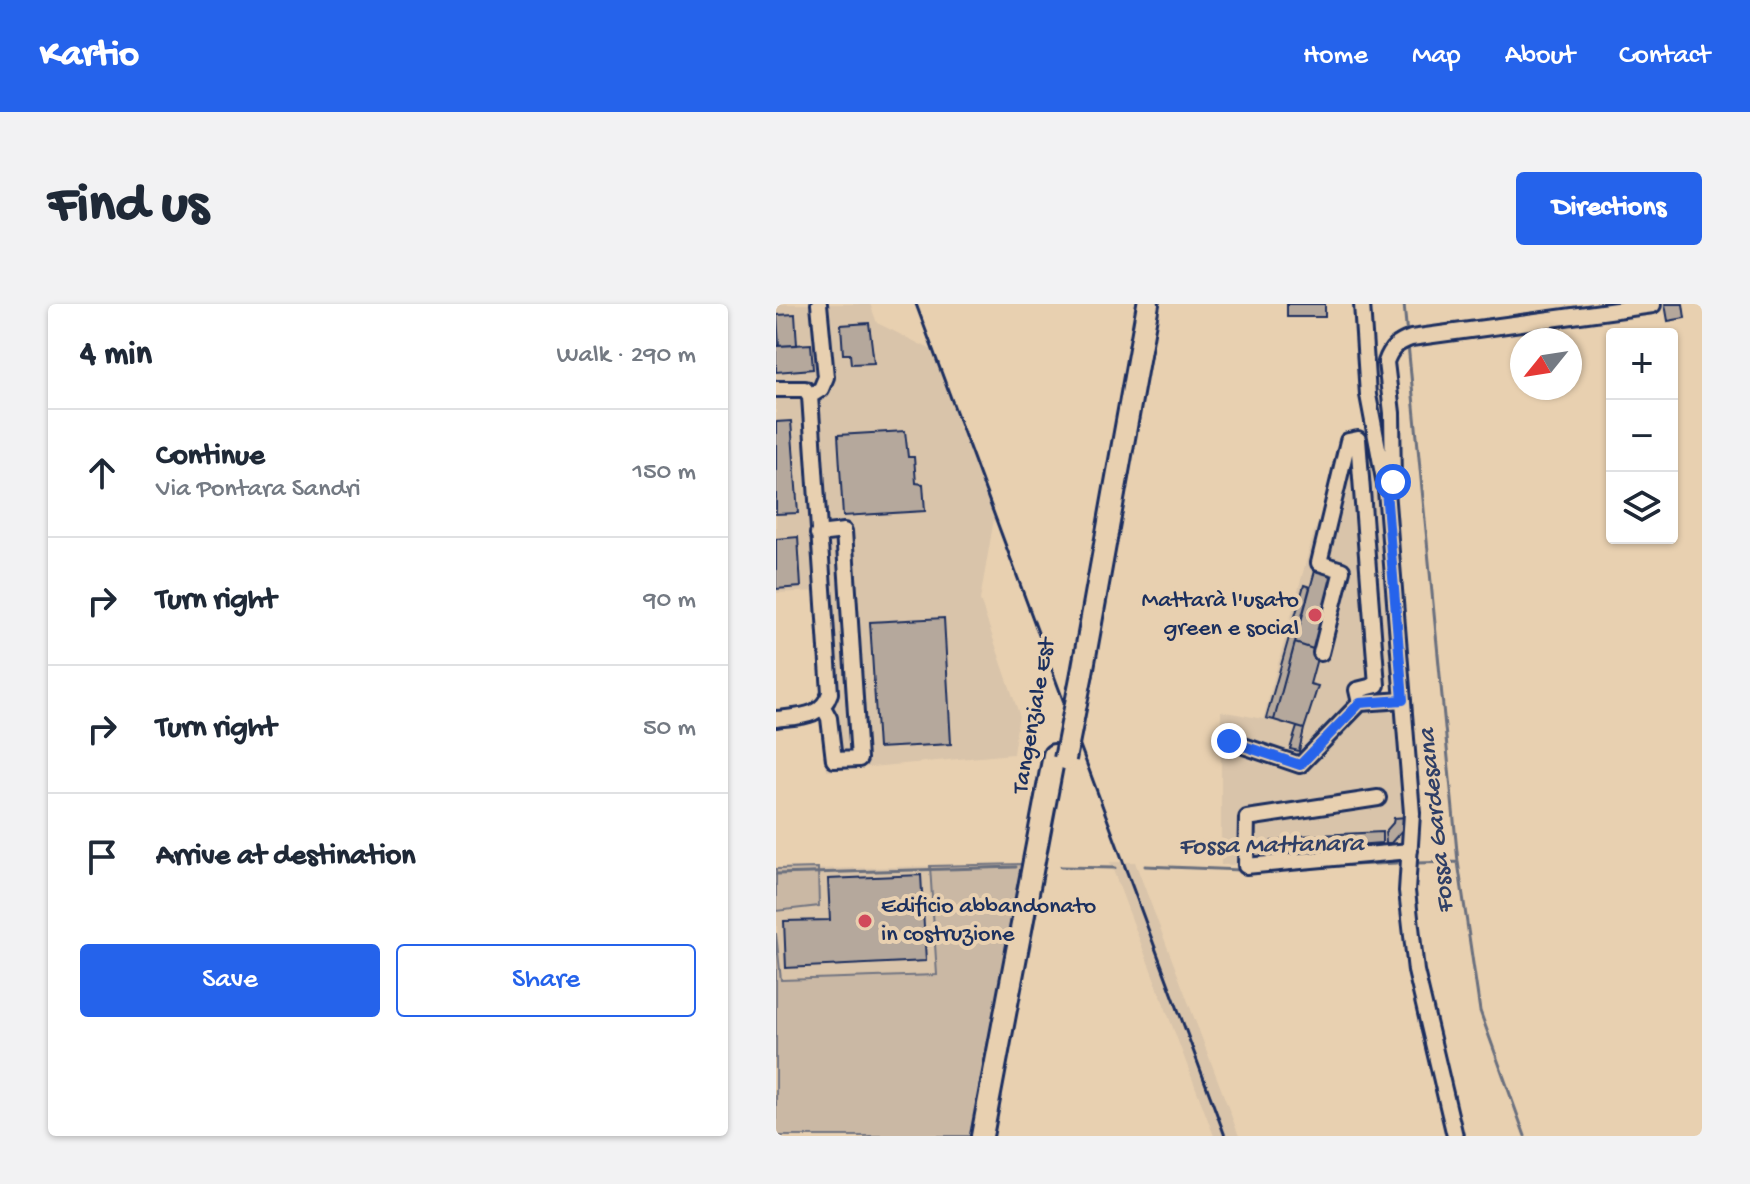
<!DOCTYPE html>
<meta charset="utf-8">
<style>
body{margin:0;font-family:"Gochi Hand",sans-serif;background:#f2f2f3;color:#1f2937}
.controls{position:absolute;right:24px;top:24px;display:grid;overflow:hidden;border-radius:8px;box-shadow:0 2px 6px #0004}
.controls button{width:72px;height:72px;display:grid;place-items:center;padding:0;border:0;border-bottom:2px solid #e0e1e3;background:#fff;color:#1f2937;font:40px sans-serif}
.compass{position:absolute;left:734px;top:24px;width:72px;height:72px;border-radius:50%;background:#fff;box-shadow:0 2px 6px #0004;rotate:240deg}
.stop{position:absolute;width:24px;height:24px;margin:-18px;border:6px solid #2563eb;border-radius:50%;background:#fff}
.stop.end{background:#2563eb;border-color:#fff;box-shadow:0 2px 8px #0008}
.list{margin:0;padding:0;list-style:none}
h2{display:flex;justify-content:space-between;align-items:center;height:104px;margin:0;padding:0 32px;font-size:34px}
h2 small{font-size:26px;font-weight:400;color:#747a83}
.list li{display:grid;grid-template-columns:52px 1fr auto;gap:24px;align-items:center;box-sizing:border-box;height:128px;padding:0 32px;border-top:2px solid #e0e1e3}
.list b{display:block;font-size:30px;white-space:nowrap}
.list p{margin:0;font-size:26px;white-space:nowrap;color:#747a83}
.list em{font-size:26px;font-style:normal;color:#747a83}
.actions{display:flex;gap:16px;padding:24px 32px}
.actions a{flex:1;padding:18px 0;border:2px solid #2563eb;border-radius:8px;text-align:center;font-size:28px;color:#2563eb}
.actions .main{background:#2563eb;color:#fff}
.icon{flex:none;width:44px;height:44px;fill:none;stroke:currentColor;stroke-width:2;stroke-linecap:round;stroke-linejoin:round}
.map{position:relative;flex:none;width:926px;height:832px;overflow:hidden;border-radius:8px}
header{display:flex;align-items:center;gap:48px;box-sizing:border-box;height:112px;padding:0 40px;background:#2563eb;color:#fff}
header strong{font-size:38px}
nav{display:flex;gap:44px;margin-inline-start:auto;font-size:28px}
.intro{display:flex;align-items:center;justify-content:space-between;box-sizing:border-box;height:192px;padding:0 48px}
h1{margin:0;font-size:56px}
.button{padding:20px 36px;border-radius:8px;background:#2563eb;color:#fff;font-size:28px;font-weight:700}
main{display:flex;gap:48px;padding:0 48px}
aside{flex:1;background:#fff;border-radius:8px;box-shadow:0 2px 6px #0004}
.map>svg:first-child{display:block}
.built{fill:#d9c4aa}
.green{fill:#cab8a4;stroke:#727481;stroke-width:2}
.lines{fill:none;stroke-linecap:round;stroke-linejoin:round}
.stream{stroke:#6b6f7e;stroke-width:3}
.building{fill:#b5a89c;stroke:#1b2f5e;stroke-width:2}
.minor-casing{stroke:#1b2f5e;stroke-width:20}
.highway-casing{stroke:#1b2f5e;stroke-width:26}
.minor{stroke:#e8d0b0;stroke-width:14}
.highway{stroke:#e8d0b0;stroke-width:20}
.rail{stroke:#1b2f5e;stroke-width:3}
.highway-bridge-casing{stroke:#1b2f5e;stroke-width:26;stroke-linecap:butt}
.highway-bridge{stroke:#e8d0b0;stroke-width:20}
.route{stroke:#2563eb;stroke-width:10}
.poi-dot{fill:#d1495b;stroke:#e8d0b0;stroke-width:3}
.labels{text-anchor:middle;dominant-baseline:central;stroke-width:8;stroke-linejoin:round;paint-order:stroke}
.poi-label{font-size:24px;fill:#1b2f5e;stroke:#e8d0b0;text-anchor:end}
.street-label{font-size:24px;fill:#1b2f5e;stroke:#e8d0b0}
.water-label{font-size:26px;font-style:italic;fill:#2f3f66;stroke:#e8d0b0}
</style>
<header>
<strong>Kartio</strong>
<nav><a>Home</a><a>Map</a><a>About</a><a>Contact</a></nav>
</header>
<div class="intro"><h1>Find us</h1><a class="button">Directions</a></div>
<main>
<aside>
<h2>4 min<small>Walk · 290 m</small></h2>
<ul class="list">
<li><svg class="icon" aria-label="ahead" viewBox="0 0 24 24"><path d="M12 20V5M6 11l6-6 6 6"/></svg><div><b>Continue</b><p>Via Pontara Sandri</p></div><em>150 m</em></li>
<li><svg class="icon" aria-label="right" viewBox="0 0 24 24"><path d="M7 20v-9h11M14 6l5 5-5 5"/></svg><div><b>Turn right</b></div><em>90 m</em></li>
<li><svg class="icon" aria-label="right" viewBox="0 0 24 24"><path d="M7 20v-9h11M14 6l5 5-5 5"/></svg><div><b>Turn right</b></div><em>50 m</em></li>
<li><svg class="icon" aria-label="arrive" viewBox="0 0 24 24"><path d="M6 21V4h12l-3 4 3 4H6"/></svg><div><b>Arrive at destination</b></div></li>
</ul>
<div class="actions"><a class="main">Save</a><a>Share</a></div>
</aside>
<div class="map">
<svg width="926" height="832" viewBox="0 0 926 832">
<rect width="100%" height="100%" fill="#e8d0b0"/>
<filter id="ink" filterUnits="userSpaceOnUse"><feTurbulence type="fractalNoise" baseFrequency=".0125" numOctaves="2"/><feDisplacementMap in="SourceGraphic" scale="16" xChannelSelector="R" yChannelSelector="G"/><feConvolveMatrix kernelMatrix="1 2 1 2 8 2 1 2 1" color-interpolation-filters="sRGB"/></filter>
<g filter="url(#ink)">
<path class="built" d="M0,0h94l7,19 57,28 61,162 -15,87 39,114 -6,40 -186,17 -9,-180 -42,2z
M591,125l10,65 14,179v9l-15,8 1,14 5,1 14,10 10,104 -3,40 -182,6v-154l42,8 51,-187 22,-46 9,-54z
M334,558h25l104,274h-25z
M154,562l8,109 -158,5 -4,-69 43,-5 -1,-37z"/>
<path class="green" d="M246,560l-51,272h-195v-203l5,47 156,-5 -7,-109z
M42,564l1,38 -43,5v-42z"/>
<g class="lines">
<path class="stream" d="M628,0l3,32
M632,40l50,518 22,149 45,125
M639,559l43,-1
M369,562l96,4
M285,563l54,1
M532,563l89,-4
M0,570l240,-7"/>
</g>
<path class="building" d="M511,0h38v13h-38z
M889,0h18l2,14 -17,3z
M19,10l2,31 -18,1 -2,-31z
M93,19l5,40 -23,1 -1,-10h-7l-2,-29z
M35,40l2,25 -37,3v-26z
M15,117l7,92 -22,1v-92z
M129,127l3,26h6l2,26 7,1 2,27 -82,5 -5,-81z
M22,233l3,50 -25,2v-50z
M540,263l24,7 -21,77 -24,-8z
M528,281l6,2 -36,133 -8,-2z
M168,314l7,126 -73,4 -8,-126z
M519,339l24,8 -9,33 8,2 -14,43 -30,-9z
M521,423l7,2 -5,22 -9,-2z
M630,513l-1,10 -14,16h-5l-1,-11 8,-9 1,-5z
M606,528v11l-107,8 -3,-10 26,-1v-4z
M145,571l5,86 -140,7 -2,-47 46,-1 -2,-41z"/>
<g class="lines">
<defs>
<path id="minor" d="M586,0l6,91 18,95 26,323 -5,78 9,80 39,165
M0,85h29l5,7 20,297c-8,25 -31,23 -54,26
M34,92l11,-7 5,-12 -7,-73
M610,186l7,-8 -1,-69 -6,-51c5,-14 11,-19 25,-24l242,-33
M42,230l26,-3 15,228 -25,1 -5,-42 -6,-11
M545,349l21,-83 -23,-7 29,-122 10,-2 19,246 -20,5 3,13
M453,437l71,24 60,-62 43,-3
M602,494l-131,20 -1,48 164,-15"/>
<path id="highway" d="M306,369l66,-369
M206,832l72,-381"/>
</defs>
<use href="#minor" class="minor-casing"/>
<use href="#highway" class="highway-casing"/>
<use href="#minor" class="minor"/>
<use href="#highway" class="highway"/>
<path class="rail" d="M140,0l309,832"/>
<defs>
<path id="highway-bridge" d="M289,455l17,-86"/>
</defs>
<use href="#highway-bridge" class="highway-bridge-casing"/>
<use href="#highway-bridge" class="highway-bridge"/>
</g>
</g>
<g class="lines" filter="url(#ink)">
<path class="route" d="M453,437l71,24 60,-62 43,-3 -17,-210 7,-8"/>
</g>
<g class="poi-dot">
<circle cx="539" cy="311" r="8"/>
<circle cx="89" cy="617" r="8"/>
</g>
<g class="labels">
<g class="poi-label">
<text x="523" y="297">Mattarà l'usato<tspan x="523" dy="28">green e social</tspan></text>
<text x="105" y="603" text-anchor="start">Edificio abbandonato<tspan x="105" dy="28">in costruzione</tspan></text>
</g>
<g class="street-label">
<text transform="translate(259 412) rotate(-80)">Tangenziale Est</text>
</g>
<g class="water-label">
<text transform="translate(662 517) rotate(-96)">Fossa Gardesana</text>
<text transform="translate(495 543) rotate(-1)">Fossa Mattanara</text>
</g>
</g>
</svg>
<div class="controls">
<button>+</button>
<button>−</button>
<button><svg class="icon" aria-label="layers" viewBox="0 0 24 24"><path d="M12 4l9 5-9 5-9-5zM3 14l9 5 9-5"/></svg></button>
</div>
<svg class="compass" viewBox="-18 -18 36 36"><path d="M0-13l5 13h-10z" fill="#e53935"/><path d="M0 13l5-13h-10z" fill="#747a83"/></svg>
<div class="stop" style="left:617px;top:178px"></div>
<div class="stop end" style="left:453px;top:437px"></div>
</div>
</main>
